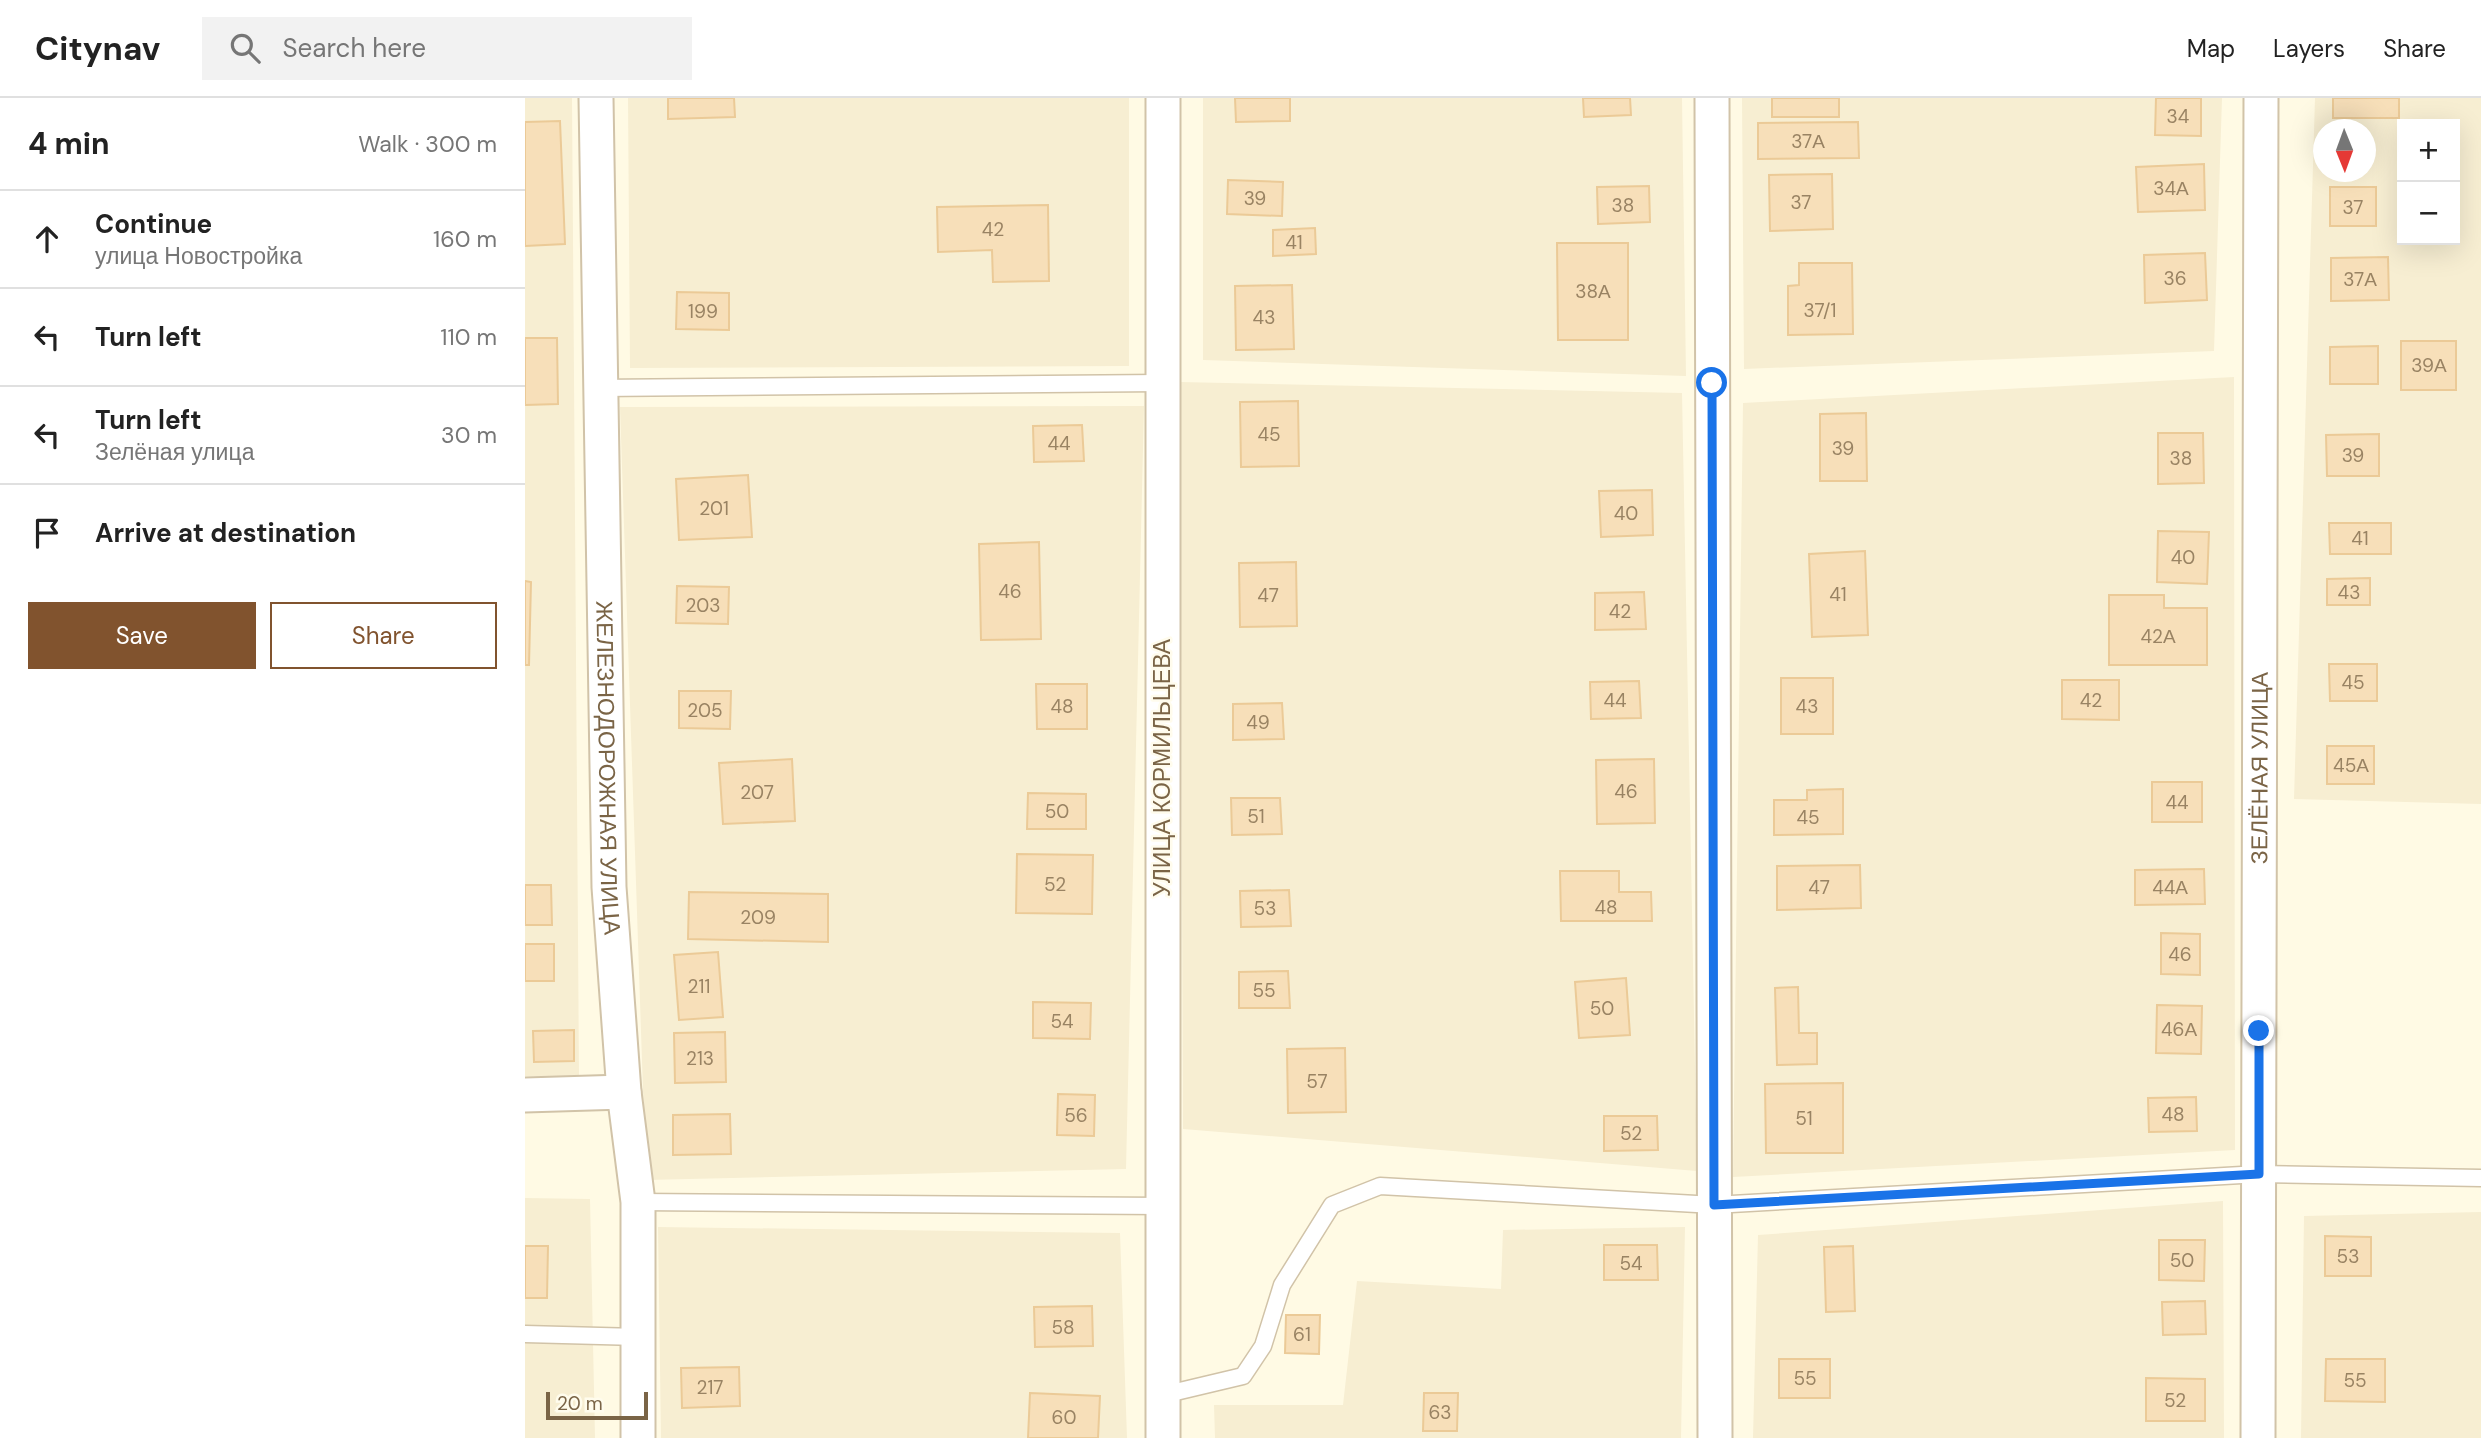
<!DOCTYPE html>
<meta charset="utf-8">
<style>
body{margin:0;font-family:"DM Sans",sans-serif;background:#f2f2f2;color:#222}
.controls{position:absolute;right:21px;top:21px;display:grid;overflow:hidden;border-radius:0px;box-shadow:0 7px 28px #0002}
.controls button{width:63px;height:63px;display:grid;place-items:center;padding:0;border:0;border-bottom:2px solid #e0e0e0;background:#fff;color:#222;font:35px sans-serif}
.compass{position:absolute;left:1788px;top:21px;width:63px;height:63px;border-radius:50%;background:#fff;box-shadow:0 7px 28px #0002;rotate:179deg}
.scale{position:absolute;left:21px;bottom:18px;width:102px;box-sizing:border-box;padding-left:7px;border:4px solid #7a6446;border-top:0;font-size:19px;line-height:24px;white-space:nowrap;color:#7a6446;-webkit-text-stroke:5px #fffced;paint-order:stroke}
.stop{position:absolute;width:21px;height:21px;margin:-16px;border:5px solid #1a73e8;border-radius:50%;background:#fff}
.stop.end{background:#1a73e8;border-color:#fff;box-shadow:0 2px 7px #0008}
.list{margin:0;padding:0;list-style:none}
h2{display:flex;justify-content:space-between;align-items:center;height:91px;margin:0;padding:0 28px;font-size:30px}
h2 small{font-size:23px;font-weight:400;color:#767676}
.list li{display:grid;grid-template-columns:46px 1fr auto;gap:21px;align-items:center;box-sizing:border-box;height:98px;padding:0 28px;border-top:2px solid #e0e0e0}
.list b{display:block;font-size:26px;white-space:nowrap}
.list p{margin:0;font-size:23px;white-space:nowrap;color:#767676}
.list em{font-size:23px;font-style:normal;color:#767676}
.actions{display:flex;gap:14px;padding:21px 28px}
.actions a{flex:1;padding:16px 0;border:2px solid #81532e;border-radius:0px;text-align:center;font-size:24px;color:#81532e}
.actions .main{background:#81532e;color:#fff}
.icon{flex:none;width:38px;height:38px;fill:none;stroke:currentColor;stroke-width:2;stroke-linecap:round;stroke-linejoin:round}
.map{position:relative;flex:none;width:1956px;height:1340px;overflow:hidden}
header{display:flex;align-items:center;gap:42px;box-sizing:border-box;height:98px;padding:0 35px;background:#fff;border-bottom:2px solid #e0e0e0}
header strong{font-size:33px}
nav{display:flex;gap:38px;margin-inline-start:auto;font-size:24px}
.search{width:490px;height:63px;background:#f2f2f2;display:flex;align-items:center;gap:18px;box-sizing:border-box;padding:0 24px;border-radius:0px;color:#767676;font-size:26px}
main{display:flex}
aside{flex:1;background:#fff}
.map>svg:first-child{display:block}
.residential{fill:#f7eed2;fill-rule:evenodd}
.building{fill:#f7dfb9;stroke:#ebca97;stroke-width:2}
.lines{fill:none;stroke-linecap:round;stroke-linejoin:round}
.service-casing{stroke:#d1c3a8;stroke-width:19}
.minor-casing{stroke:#d1c3a8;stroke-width:37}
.service{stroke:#fff;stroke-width:16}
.minor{stroke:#fff;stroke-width:33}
.route{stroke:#1a73e8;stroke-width:9}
.labels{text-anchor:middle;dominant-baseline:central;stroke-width:5;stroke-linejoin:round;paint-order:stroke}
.number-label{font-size:19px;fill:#998363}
.street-label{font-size:23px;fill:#7a6446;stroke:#fffced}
</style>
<header>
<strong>Citynav</strong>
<div class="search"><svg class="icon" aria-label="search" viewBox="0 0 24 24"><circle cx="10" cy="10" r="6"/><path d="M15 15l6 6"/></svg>Search here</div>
<nav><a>Map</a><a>Layers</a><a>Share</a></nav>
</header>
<main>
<aside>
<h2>4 min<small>Walk · 300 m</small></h2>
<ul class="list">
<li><svg class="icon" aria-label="ahead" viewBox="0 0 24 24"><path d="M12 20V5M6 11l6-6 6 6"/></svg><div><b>Continue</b><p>улица Новостройка</p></div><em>160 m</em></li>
<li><svg class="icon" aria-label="left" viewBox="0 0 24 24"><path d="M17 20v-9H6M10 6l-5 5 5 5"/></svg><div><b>Turn left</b></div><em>110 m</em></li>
<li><svg class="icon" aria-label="left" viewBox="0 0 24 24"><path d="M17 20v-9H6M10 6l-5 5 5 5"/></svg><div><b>Turn left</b><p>Зелёная улица</p></div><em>30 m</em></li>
<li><svg class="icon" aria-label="arrive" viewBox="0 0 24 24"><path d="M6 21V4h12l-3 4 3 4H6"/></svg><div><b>Arrive at destination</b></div></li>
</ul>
<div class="actions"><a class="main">Save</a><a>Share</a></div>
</aside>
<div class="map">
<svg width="1956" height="1340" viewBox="0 0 1956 1340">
<rect width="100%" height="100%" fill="#fffae4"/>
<path class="residential" d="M0,0h47l7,979 -54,-1z
M103,0h501v268l-499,2z
M678,0h479l4,278 -483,-16z
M1217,0h480l-8,253 -470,18z
M1790,0h166v706l-187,-5zM1877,26h53v116h-53zM1798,32h42v42h-42z
M1709,279l1,773 -502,27 10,-774z
M655,284l502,11 15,778 -514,-42z
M619,308l-18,763 -480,11 -26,-773z
M0,1100l65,1 5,239h-70z
M1698,1103l1,237h-471l5,-203z
M1956,1114v226h-180l3,-222z
M133,1129l462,6 7,205h-466z
M1160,1129l-4,211h-466l-1,-33h129l14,-124 144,8 2,-59z"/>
<path class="building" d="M143,0h66l1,19 -67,2z
M710,0h55v23l-54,1z
M1058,0h47l1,17 -47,2z
M1247,0h67v19h-67z
M1631,0h45v38l-46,-1z
M1808,0h66v20h-66z
M35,23l5,123 -40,2v-124z
M1333,24l1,36 -101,1v-36z
M1679,66l1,46 -67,2 -2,-45z
M1307,76l1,55 -63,2 -1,-56z
M703,82l55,2 -1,34 -55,-2z
M1124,88l1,36 -52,2 -1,-37z
M1805,89h46v39h-46z
M523,107l1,76 -56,1 -1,-32 -54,2 -1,-45z
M790,130l1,26 -43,2v-26z
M1032,145h71v97h-70z
M1680,155l2,47 -62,3 -1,-48z
M1863,159l1,43 -58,1v-43z
M1274,165h53l1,71 -65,1v-49l11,-1z
M767,187l2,64 -58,1 -1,-64z
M152,194l52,1v37l-53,-1z
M0,240h32l1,66 -33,1z
M1876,243h55v49h-55z
M1853,248v38h-48v-37z
M773,303l1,65 -58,1 -1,-65z
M1341,315l1,68h-47v-67z
M557,327l2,36 -50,1 -1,-36z
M1633,335h45l1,50 -46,1z
M1854,336v42h-52l-1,-41z
M223,377l4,62 -73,3 -3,-61z
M1127,392l1,45 -52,2 -2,-46z
M1804,425h62v31h-61z
M1633,433l51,1 -2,52 -50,-2z
M514,444l2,97 -60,1 -2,-96z
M1340,453l3,84 -56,2 -3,-83z
M771,464l1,64 -57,1 -1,-64z
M1845,480v27h-43v-26z
M0,483l6,1 -2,83h-4z
M152,488l52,1 -1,37 -52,-1z
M1119,494l2,37 -51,1v-37z
M1584,497h55v13h43v57h-98z
M1804,566h48v37h-47z
M1256,580h52v56h-52z
M1537,582h57v40l-57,-1z
M1114,583l2,37 -50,1 -1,-37z
M511,586h51v45h-50z
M154,593h52l-1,38 -51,-1z
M757,605l2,36 -51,1v-36z
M1802,648h47v38h-47z
M267,661l3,62 -72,3 -4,-61z
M1129,661l1,64 -58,1 -1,-64z
M1627,684h50v40h-50z
M1318,691v45l-69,1v-35h33v-10z
M503,695l58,1v35h-59z
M706,700h49l2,36 -50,1z
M492,756l76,1 -1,59 -76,-1z
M1335,767l1,43 -84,2v-44z
M1679,771l1,35 -70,1v-35z
M1035,773h59v21h32l1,29h-91z
M0,787h26l1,40h-27z
M764,792l2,36 -50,1 -1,-36z
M164,794l139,2v48l-140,-3z
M1636,835l39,1v41l-39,-1z
M0,846h29v37h-29z
M193,854l5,65 -44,3 -5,-65z
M763,873l2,37h-51v-36z
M1101,880l4,57 -51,3 -4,-56z
M1273,889l1,46h18v31l-40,1 -2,-77z
M508,904l58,1 -1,36 -57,-1z
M1632,907l45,1 -1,48 -45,-1z
M49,932v31l-40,1 -1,-31z
M200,934l1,50 -51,1 -1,-50z
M820,950l1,64 -58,1 -1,-64z
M1318,985v70h-77l-1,-69z
M533,996l37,1 -1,41 -37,-1z
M1671,999l1,34 -48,1 -1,-34z
M205,1016l1,40 -58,1v-40z
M1079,1018h53l1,34 -54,1z
M1800,1138l46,1v39h-46z
M1634,1142h46l-1,41 -45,-1z
M1079,1147h53l1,35h-54z
M0,1148h23l-1,52h-22z
M1328,1148l2,65 -29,1 -2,-65z
M1680,1203l1,33 -43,1 -1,-33z
M567,1208l1,40 -58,1 -1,-40z
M761,1217h34l-1,39 -34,-1z
M1254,1261h51v39h-51z
M1801,1261h59v43l-60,-1z
M214,1269l1,39 -58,2 -1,-40z
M1621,1280l59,1v42h-59z
M505,1295l70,3 -2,42h-70z
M899,1295h34l-1,38h-34z"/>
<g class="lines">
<defs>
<path id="service" d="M73,290l563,-5
M113,1104l525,4
M0,1236l113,3
M638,1297l80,-19 20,-30 19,-61 50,-80 48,-19 334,19 545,-31 222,4"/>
<g id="minor">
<path id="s1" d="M71,0l13,789 15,205 14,110v236"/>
<path d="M1187,0l3,1340"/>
<path d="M0,997l99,-3"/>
<path d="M638,1340v-1340"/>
<path id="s2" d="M1733,1340l3,-1340"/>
</g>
</defs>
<use href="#service" class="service-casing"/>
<use href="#minor" class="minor-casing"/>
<use href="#service" class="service"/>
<use href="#minor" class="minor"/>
</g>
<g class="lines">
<path class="route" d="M1187,285l2,822 545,-31v-143"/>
</g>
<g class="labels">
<g class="number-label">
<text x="1653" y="18">34</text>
<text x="1283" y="43">37А</text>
<text x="1646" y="90">34А</text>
<text x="730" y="100">39</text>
<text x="1276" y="104">37</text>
<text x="1098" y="107">38</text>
<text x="1828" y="109">37</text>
<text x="468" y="131">42</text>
<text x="769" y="144">41</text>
<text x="1650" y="180">36</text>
<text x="1835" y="181">37А</text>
<text x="1068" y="193">38А</text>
<text x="1295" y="212">37/1</text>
<text x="178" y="213">199</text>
<text x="739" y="219">43</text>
<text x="1904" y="267">39А</text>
<text x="744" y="336">45</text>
<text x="534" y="345">44</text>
<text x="1318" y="350">39</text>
<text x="1828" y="357">39</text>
<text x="1656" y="360">38</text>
<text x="189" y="410">201</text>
<text x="1101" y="415">40</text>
<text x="1835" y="440">41</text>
<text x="1658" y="459">40</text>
<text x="485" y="493">46</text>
<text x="1824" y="494">43</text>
<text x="1313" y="496">41</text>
<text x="743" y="497">47</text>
<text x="178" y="507">203</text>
<text x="1095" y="513">42</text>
<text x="1633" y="538">42А</text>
<text x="1828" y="584">45</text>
<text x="1090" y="602">44</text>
<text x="1566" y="602">42</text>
<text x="537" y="608">48</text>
<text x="1282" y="608">43</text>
<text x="180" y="612">205</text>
<text x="733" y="624">49</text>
<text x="1826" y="667">45А</text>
<text x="1101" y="693">46</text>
<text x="232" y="694">207</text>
<text x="1652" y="704">44</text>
<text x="532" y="713">50</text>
<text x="731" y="718">51</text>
<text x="1283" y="719">45</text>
<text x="530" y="786">52</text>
<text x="1294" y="789">47</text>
<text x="1645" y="789">44А</text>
<text x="1081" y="809">48</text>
<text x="740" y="810">53</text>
<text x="233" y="819">209</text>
<text x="1655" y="856">46</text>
<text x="174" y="888">211</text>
<text x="739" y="892">55</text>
<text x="1077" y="910">50</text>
<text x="537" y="923">54</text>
<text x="1654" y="931">46А</text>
<text x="175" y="960">213</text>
<text x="792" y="983">57</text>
<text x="1648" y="1016">48</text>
<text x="551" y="1017">56</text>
<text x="1279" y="1020">51</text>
<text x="1106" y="1035">52</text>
<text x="1823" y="1158">53</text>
<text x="1657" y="1162">50</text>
<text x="1106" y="1165">54</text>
<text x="538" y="1229">58</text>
<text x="777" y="1236">61</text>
<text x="1280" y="1280">55</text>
<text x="1830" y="1282">55</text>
<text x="185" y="1289">217</text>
<text x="1650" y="1302">52</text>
<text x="915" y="1314">63</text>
<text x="539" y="1319">60</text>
</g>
<g class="street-label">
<text transform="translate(637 670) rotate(-90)">УЛИЦА КОРМИЛЬЦЕВА</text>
<text stroke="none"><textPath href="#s2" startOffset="670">ЗЕЛЁНАЯ УЛИЦА</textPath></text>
<text stroke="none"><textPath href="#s1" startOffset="670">ЖЕЛЕЗНОДОРОЖНАЯ УЛИЦА</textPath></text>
</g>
</g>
</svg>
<div class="controls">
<button>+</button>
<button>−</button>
</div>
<svg class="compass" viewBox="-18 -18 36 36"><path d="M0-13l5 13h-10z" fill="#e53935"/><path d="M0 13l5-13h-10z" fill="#767676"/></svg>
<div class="scale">20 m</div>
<div class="stop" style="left:1187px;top:285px"></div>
<div class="stop end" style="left:1734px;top:933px"></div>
</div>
</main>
